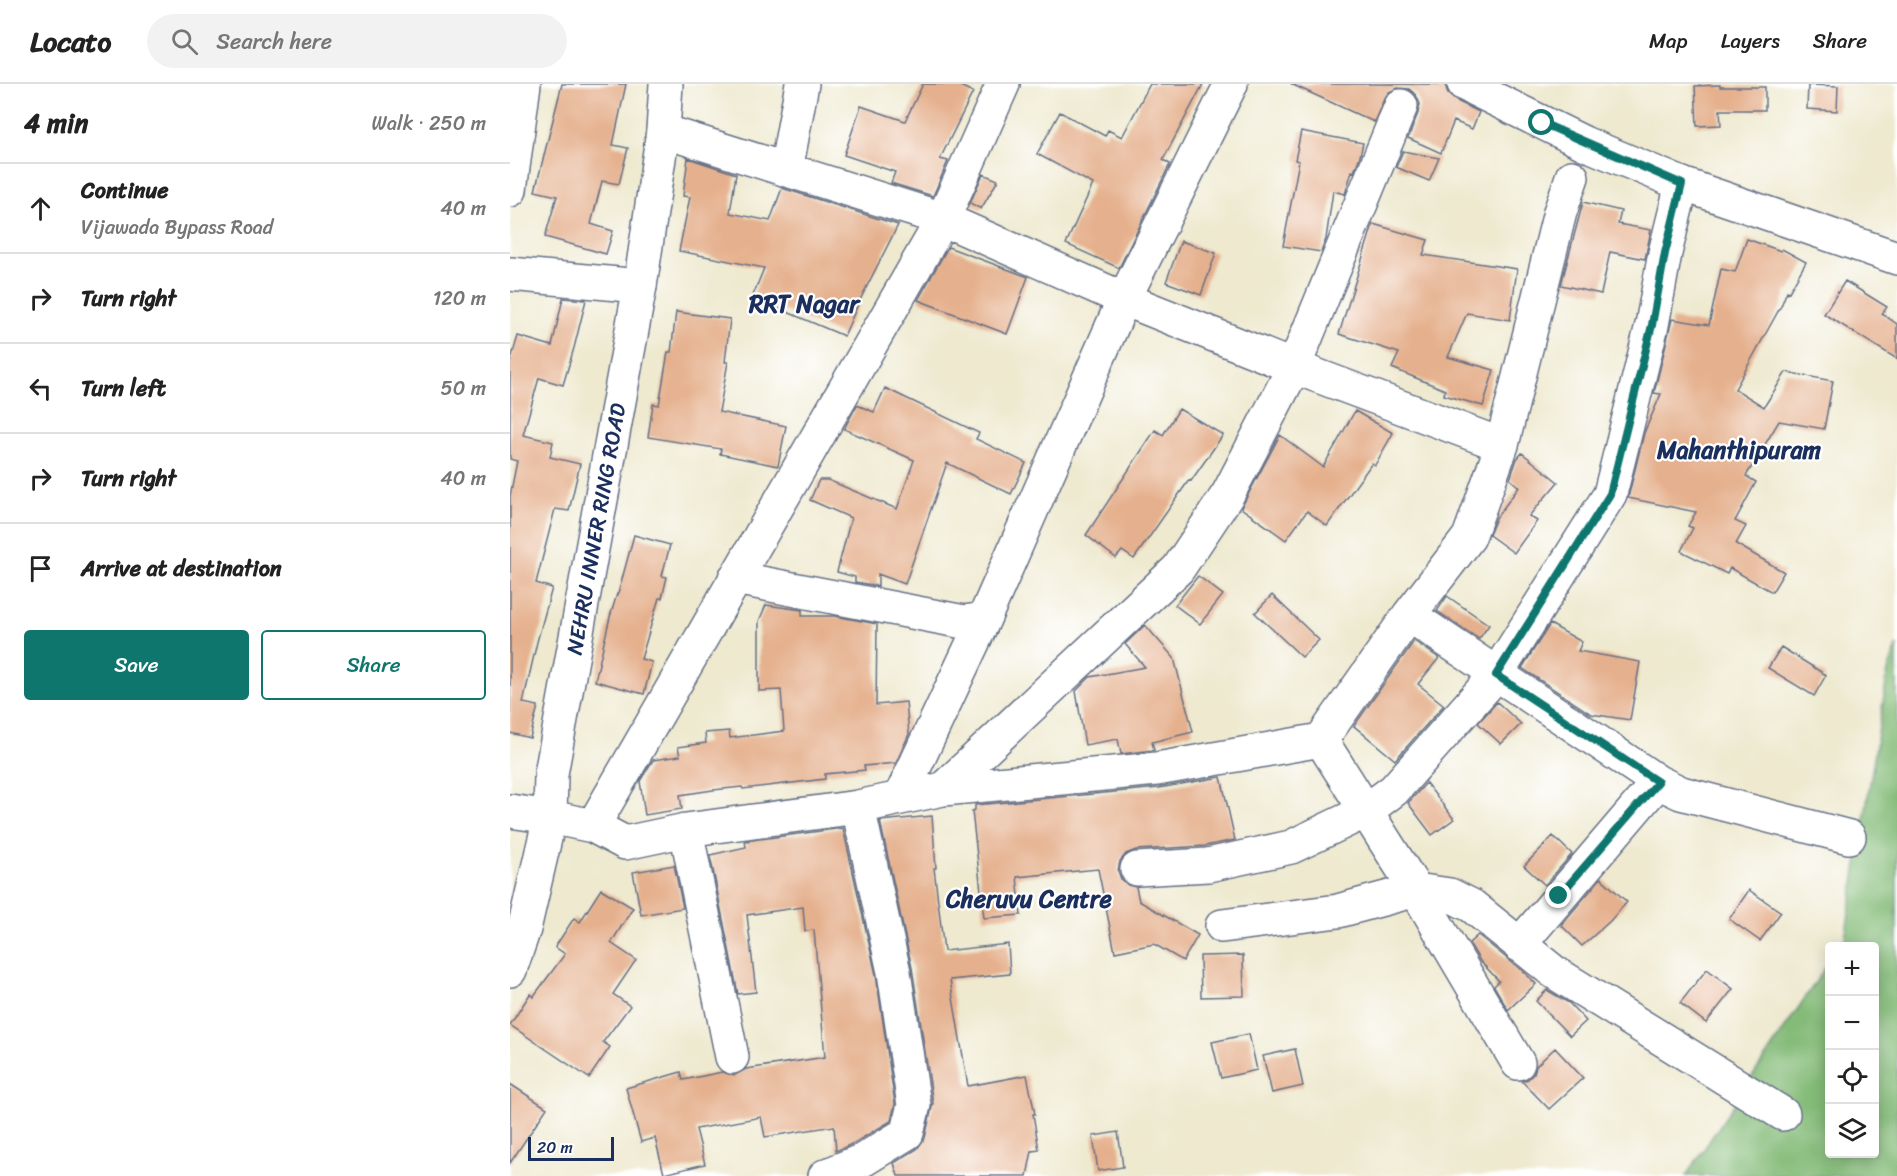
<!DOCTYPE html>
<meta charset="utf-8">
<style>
body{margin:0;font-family:Sriracha,sans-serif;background:#f2f2f2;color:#222}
.controls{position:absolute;right:18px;bottom:18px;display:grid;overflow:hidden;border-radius:6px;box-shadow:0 3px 15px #0003}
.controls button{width:54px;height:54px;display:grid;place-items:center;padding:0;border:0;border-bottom:2px solid #e0e0e0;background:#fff;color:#222;font:30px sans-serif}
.scale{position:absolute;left:18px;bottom:15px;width:86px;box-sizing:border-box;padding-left:6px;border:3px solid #1b2f5e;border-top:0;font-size:16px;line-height:21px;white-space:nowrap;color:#1b2f5e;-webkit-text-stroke:4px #fff;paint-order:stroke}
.stop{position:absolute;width:18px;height:18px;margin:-14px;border:4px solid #0f766e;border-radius:50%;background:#fff}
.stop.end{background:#0f766e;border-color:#fff;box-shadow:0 2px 6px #0008}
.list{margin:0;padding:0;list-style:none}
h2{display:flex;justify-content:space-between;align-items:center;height:78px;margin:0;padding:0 24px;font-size:26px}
h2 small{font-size:20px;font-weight:400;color:#767676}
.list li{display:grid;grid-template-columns:39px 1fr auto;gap:18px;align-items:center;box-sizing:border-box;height:90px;padding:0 24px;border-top:2px solid #e0e0e0}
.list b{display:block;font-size:22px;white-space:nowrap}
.list p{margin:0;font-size:20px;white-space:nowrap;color:#767676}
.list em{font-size:20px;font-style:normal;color:#767676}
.actions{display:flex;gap:12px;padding:18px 24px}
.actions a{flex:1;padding:14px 0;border:2px solid #0f766e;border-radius:6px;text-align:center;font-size:21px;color:#0f766e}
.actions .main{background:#0f766e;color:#fff}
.icon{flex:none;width:33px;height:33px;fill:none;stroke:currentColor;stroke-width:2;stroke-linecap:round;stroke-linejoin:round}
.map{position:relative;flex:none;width:1387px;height:1092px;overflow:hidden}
header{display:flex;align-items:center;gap:36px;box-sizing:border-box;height:84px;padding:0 30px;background:#fff;border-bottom:2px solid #e0e0e0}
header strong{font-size:28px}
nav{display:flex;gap:33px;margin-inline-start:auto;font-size:21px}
.search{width:420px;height:54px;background:#f2f2f2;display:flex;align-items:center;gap:15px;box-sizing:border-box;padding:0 21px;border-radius:33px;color:#767676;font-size:22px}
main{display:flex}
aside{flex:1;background:#fff}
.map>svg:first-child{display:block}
.forest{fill:#84bb78;stroke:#50756b;stroke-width:1.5}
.building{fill:#e5b08d}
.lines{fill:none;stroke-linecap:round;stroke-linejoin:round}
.street-casing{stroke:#657086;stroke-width:36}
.secondary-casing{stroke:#657086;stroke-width:36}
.street{stroke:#fff;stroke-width:33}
.secondary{stroke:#fff;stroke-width:33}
.route{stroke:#0f766e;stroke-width:8}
.labels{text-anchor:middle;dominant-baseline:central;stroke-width:4.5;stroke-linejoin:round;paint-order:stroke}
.street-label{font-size:22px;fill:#1b2f5e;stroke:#fff}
.neighbourhood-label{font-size:24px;font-weight:bold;fill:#1b2f5e;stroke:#fff}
</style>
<header>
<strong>Locato</strong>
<div class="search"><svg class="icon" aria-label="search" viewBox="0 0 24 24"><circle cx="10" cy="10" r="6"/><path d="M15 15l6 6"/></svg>Search here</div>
<nav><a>Map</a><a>Layers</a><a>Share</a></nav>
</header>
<main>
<aside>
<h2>4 min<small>Walk · 250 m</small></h2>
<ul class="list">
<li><svg class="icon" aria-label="ahead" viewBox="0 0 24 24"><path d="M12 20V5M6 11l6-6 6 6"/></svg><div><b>Continue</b><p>Vijawada Bypass Road</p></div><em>40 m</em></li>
<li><svg class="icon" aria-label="right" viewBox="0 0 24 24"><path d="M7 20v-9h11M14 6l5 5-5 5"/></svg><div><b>Turn right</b></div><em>120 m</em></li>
<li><svg class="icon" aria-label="left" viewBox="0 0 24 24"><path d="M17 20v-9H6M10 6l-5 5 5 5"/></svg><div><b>Turn left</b></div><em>50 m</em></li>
<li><svg class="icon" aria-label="right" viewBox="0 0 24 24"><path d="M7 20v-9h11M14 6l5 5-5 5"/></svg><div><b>Turn right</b></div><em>40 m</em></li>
<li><svg class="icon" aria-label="arrive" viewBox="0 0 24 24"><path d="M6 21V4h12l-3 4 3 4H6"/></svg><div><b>Arrive at destination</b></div></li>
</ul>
<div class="actions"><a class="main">Save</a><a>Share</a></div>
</aside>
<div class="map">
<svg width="1387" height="1092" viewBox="0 0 1387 1092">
<rect width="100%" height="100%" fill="#fff"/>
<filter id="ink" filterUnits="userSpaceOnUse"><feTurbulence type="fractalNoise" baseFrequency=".0167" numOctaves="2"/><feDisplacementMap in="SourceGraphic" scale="12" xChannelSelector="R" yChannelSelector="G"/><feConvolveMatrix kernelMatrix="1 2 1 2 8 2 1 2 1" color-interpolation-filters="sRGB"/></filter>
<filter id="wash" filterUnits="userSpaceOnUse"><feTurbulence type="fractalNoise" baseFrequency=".008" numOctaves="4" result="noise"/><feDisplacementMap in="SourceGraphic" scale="24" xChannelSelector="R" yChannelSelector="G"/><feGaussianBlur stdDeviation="1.35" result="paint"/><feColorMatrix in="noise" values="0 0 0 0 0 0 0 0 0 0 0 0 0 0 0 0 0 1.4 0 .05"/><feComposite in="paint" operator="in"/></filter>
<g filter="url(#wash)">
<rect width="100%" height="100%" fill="#eee9cf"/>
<path class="forest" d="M1387,561v531h-211l143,-214 1,192h44v-208h-34l5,-7 43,-268z"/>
<g id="blocks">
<path class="building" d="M52,0h64l-13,61 15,3 -9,36 -17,-3 -11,43 22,7 -7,23 -61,-17 12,-41 -22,-5z
M413,0h33l17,8 -33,67 8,2 -15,35 -42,-13 4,-11 -51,-17 17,-49 44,15z
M640,0h53l-40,76 7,4 -51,104 -53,-24 27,-60 -56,-30 23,-42 45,24 3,-6 14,7z
M781,0h154l3,10 7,6 24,12 -7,17 -18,-8 -13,32 -33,-15 10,-25 2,-9 -4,-9 -7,-6 -11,-1 -9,4 -5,7 -10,23z
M1210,1v2h45v23h-45l1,15 -24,1 -2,-40z
M1298,1l30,1 -1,25 -30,-2z
M791,47l62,12 -3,13 -6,16 -2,-1 -7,23 -12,-3 -7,48 -5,13 -38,-6 16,-85 -4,-1z
M893,67l36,7 -10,23 -33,-14z
M178,74l48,16 -6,39 40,8 12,-33 116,37 -39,77 -15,34 -71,-30 -2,5 -21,-8 14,-35 -85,-17 11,-54 -7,-1z
M473,90l15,6 -17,29 -11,-6z
M1073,118l38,9 -3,13 33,6 -6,29 -35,-7 -9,42 -40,-9z
M863,140l55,16 -5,15 94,14 -7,51 -43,-7 -19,44 46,13 -11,36 -39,-11 1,-5 -53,-22 7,-15 -60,-19z
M1237,155l34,12 1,-2 24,13 -17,30 -2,-1 -6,15 -46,83 29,18 22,-35 47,9 -9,48 -45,-8 -33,55 10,6 -21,39 11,5 -10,18 48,28 -12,20 -42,-24 -3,6 -46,-23 12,-23 -5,-2 8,-14 -68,-14 16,-65 17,-39 -7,-1 18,-74 37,6 12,-56 14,3z
M671,157l35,12 -15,42 -35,-13z
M438,163l80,30 -21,57 -89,-34z
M1335,197l42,26 -5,7 15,10v35l-73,-45z
M53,214l23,2 -12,48 -11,37 -24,-7 -16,57 30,7 -3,15 30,7 -11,47 -14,-2 -19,74 16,5 -15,54 -14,61 15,3 -8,32 -20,-5v-237l7,-35 -7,-2v-96l8,-27 34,10z
M166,228l54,7 -5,43h3l-9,50 67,14 -8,40 -58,-12 1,-5 -73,-12 5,-33 6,1 9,-53h3z
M375,304l94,45 -3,6 50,24 -15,31 -64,-31 -42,121 -27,-10v12l-23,-4v-5l-18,-5 14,-54 -41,-18 9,-20h9l69,29 17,-49 -70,-31 13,-24 17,7z
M669,325l44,26 -32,46 -2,-1 -55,79 -12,-8 -6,7 -30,-23 69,-105 8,5z
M845,327l38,22 -18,32 -3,-2 -45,63 -20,-15 -21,29 -45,-32 39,-73 43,32z
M1012,369l36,29 -29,34 8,5 -23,32 -25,-18 7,-17 23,-31 -9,-8 7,-20z
M124,451l36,10 -8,31 5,1 -5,21h-3l-18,61 11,3 -8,32 -49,-13 15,-64 7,-23h1z
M688,492l25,19 -23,29 -25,-19z
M762,511l47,45 -17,17 -47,-44z
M937,512l42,29 -10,14 -42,-28z
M256,521l36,5v6h33l42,8 -1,81 30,-3 3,32 -13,29 -32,3 1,4 -40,4v5l-82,10 -1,-2 -29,3 -33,5 2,14 -37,6 -5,-34 13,-21 27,-4 -2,-9 28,-4 -1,-10 24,-2 1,7 54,-7 -3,-41 -22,1v-70z
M1040,540l32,18 -4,9 62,11 -10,58 -39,-6 -69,-46z
M635,541l29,33 19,74 -41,10 2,8 -33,4 -3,-15 -33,6 -9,-54 14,-14 55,-10 -20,-23z
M904,557l25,17 -21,26 26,21 -49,55 -41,-34z
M1271,563l45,28 -12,21 -46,-28z
M987,618l24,22 -20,20 -23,-21z
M711,693l14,63 -30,6 -69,4 -10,4 -6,7 -2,10 3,8 7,6 8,2 3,14 59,34 -15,26 -29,-17 -39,8 -17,-83 -81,8 4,38 -37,3 -12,-107 3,-1v-5l184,-17z
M916,699l28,36 -22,16 -24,-32z
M422,732l4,52h-2l10,83 64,-7 2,30 -60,6 18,106 59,-11 8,39h-2l6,36 -7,1 -5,25h-129l-4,-13 23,-14 8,-11 8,-35 -21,-135 -32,-147z
M333,744l33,147 19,129 -4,17 -37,22 -18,8 -2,-25 -69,11 -4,-20 -65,12 9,35 -41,10 -9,-36 -14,4 -15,-54 55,-16 2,8 39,-8 13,3 11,-6 79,-12 -11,-127 -9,1 -2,-24 -56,8 9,77 -18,2 -28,-139 36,-8 -1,-6z
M1043,752l19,18 -27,31 -21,-19z
M164,781l9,43 -42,7 -8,-43z
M1091,794l26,24 -17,19 -28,25 -21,-21z
M91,805l32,19 -22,35 25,17 -23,34 17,12 -27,36 7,5 -21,31 -79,-53 20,-31 3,3 32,-43 -10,-7 19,-29 6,4z
M1239,806l32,22 -21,29 -31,-22z
M968,851l47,38 11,11 -28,26 -14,-24 5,-5 -19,-20 -11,-18z
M733,871l1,41 -43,1 -1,-41z
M1197,885l26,20 -27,34 -26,-20z
M1037,906l22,13 17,18 -16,15 -34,-35z
M739,950l8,36 -36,8 -9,-36z
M1045,964l28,30 -34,31 -27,-28 6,-2 6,-6 2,-7z
M785,965l8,37 -31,7 -9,-37z
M0,1000l37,24 -37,55z
M608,1048l5,35 -25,4 -5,-35z"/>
</g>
</g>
<g filter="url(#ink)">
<use href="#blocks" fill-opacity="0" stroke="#657086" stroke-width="1.5"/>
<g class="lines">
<defs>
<path id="street" d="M276,86l16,-86
M0,106l14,-106
M0,190l130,12
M992,361l58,-233 12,-35
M225,494l229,44 20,-3
M899,531l249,167 23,11 168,44
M811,656l95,150 102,173
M433,705l235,-220 50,-75 66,-127 107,-261
M390,714l84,-179 140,-320 107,-215
M0,727l40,6 43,9 32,17 61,-13 172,-23 85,-18 214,-20 164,-29 88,-125 60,-78 33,-92 -208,-78 -170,-68 -181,-80 -280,-88
M83,742l350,-607 60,-135
M176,746l46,227
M627,785l71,-4 83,-18 75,-36 28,-21 102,-115 114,-181 42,-169 13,-72 17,-69
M712,842l116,-15 78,-21 34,5 22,11 82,66 229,142
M1009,861l139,-163
M315,1092l38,-16 44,-27 7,-28 -20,-133 -36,-165"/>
<path id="secondary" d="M954,0l120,59 98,41 215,74
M0,886l14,-41 26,-112 1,-43 89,-488 23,-155 3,-47"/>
</defs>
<use href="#street" class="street-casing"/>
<use href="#secondary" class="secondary-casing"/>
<use href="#street" class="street"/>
<use href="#secondary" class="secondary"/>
</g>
</g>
<g class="lines" filter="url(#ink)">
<path class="route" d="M1032,39l140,61 -17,69 -13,72 -42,169 -114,181 162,107 -99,114"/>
</g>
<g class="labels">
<g class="street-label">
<text transform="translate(86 445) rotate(-80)">NEHRU INNER RING ROAD</text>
</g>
<g class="neighbourhood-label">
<text x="294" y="220">RRT Nagar</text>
<text x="1229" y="366">Mahanthipuram</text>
<text x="519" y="815">Cheruvu Centre</text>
</g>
</g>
</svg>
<div class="controls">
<button>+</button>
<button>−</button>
<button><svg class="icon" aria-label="locate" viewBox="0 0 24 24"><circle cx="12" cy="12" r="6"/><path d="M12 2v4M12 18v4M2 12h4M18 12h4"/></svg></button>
<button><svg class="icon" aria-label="layers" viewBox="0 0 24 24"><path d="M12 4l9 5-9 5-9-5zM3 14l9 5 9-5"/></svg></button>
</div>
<div class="scale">20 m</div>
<div class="stop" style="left:1032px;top:39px"></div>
<div class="stop end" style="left:1049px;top:812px"></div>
</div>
</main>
